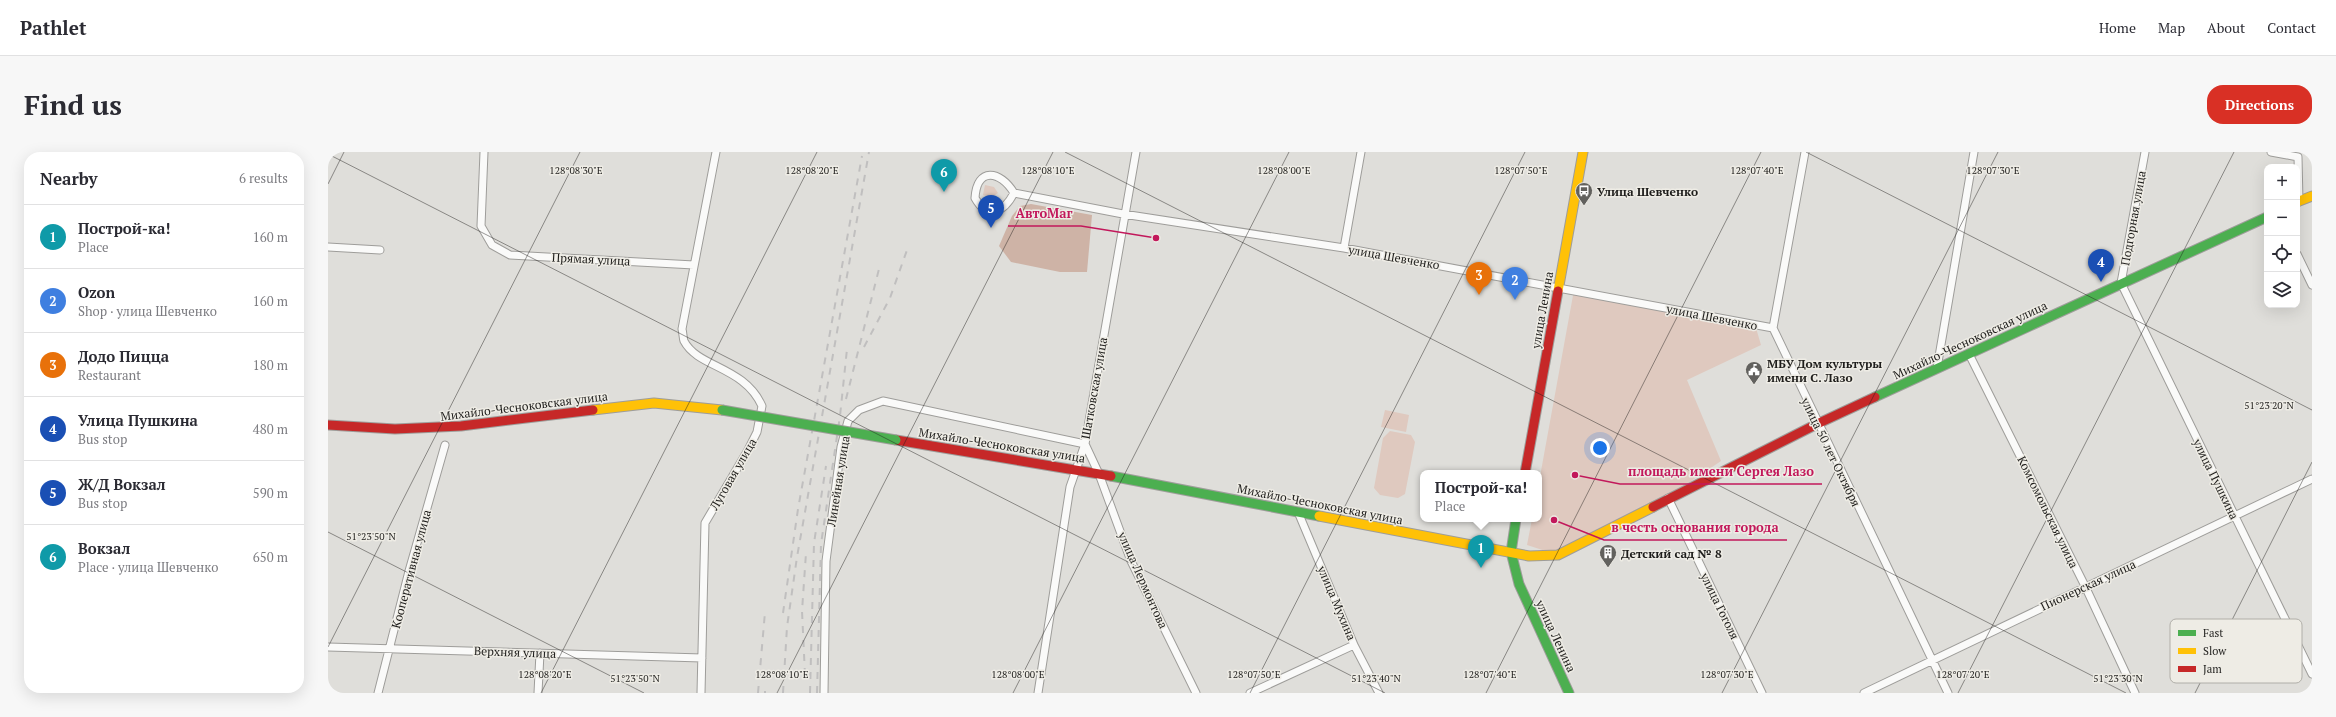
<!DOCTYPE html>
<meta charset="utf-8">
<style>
body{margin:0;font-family:"PT Serif",serif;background:#f7f7f7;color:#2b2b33}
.controls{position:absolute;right:12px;top:12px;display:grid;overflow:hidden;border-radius:8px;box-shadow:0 4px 16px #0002}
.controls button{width:36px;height:36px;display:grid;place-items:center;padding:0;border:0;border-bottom:1px solid #e1e1e2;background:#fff;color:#2b2b33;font:20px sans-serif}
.you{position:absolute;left:1272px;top:296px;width:14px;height:14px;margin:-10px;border:3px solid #fff;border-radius:50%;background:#1a73e8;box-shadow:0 0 0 6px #1a73e833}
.badge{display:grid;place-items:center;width:26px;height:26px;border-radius:50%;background:#d93025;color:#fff;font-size:13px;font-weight:700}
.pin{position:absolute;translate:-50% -33px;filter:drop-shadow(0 1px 2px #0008)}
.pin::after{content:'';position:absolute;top:21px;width:14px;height:12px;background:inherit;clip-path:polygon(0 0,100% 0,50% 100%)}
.popup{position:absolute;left:1092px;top:318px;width:122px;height:52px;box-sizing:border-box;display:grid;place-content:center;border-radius:8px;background:#fff;filter:drop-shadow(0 1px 3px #0005);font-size:13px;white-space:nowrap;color:#7c7c81}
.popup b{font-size:15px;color:#2b2b33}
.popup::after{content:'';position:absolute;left:50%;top:100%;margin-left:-8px;border:8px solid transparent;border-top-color:#fff}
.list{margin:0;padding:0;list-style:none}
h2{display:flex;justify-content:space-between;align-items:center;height:52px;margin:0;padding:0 16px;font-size:17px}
h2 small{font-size:13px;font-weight:400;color:#7c7c81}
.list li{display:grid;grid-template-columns:26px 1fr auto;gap:12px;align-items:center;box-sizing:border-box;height:64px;padding:0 16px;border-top:1px solid #e1e1e2}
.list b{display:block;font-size:15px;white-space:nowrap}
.list p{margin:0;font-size:13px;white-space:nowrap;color:#7c7c81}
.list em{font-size:13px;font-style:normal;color:#7c7c81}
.icon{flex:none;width:22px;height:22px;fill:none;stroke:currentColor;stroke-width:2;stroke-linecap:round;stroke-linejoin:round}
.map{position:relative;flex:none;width:1984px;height:541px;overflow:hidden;border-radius:16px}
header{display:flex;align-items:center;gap:24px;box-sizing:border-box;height:56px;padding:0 20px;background:#fff;border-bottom:1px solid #e1e1e2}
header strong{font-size:19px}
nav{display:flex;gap:22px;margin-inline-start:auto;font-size:14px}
.intro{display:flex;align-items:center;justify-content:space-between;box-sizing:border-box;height:96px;padding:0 24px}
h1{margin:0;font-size:28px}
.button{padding:10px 18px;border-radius:16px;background:#d93025;color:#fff;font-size:14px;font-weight:700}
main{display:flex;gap:24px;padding:0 24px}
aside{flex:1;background:#fff;border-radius:16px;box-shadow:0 4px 16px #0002}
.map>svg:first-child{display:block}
.green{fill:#dfc9bf}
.forest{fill:#ceb3a6}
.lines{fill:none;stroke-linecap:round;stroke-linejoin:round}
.street-casing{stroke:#9e9d9a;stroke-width:9}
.fast-casing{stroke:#9e9d9a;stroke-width:11}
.slow-casing{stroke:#9e9d9a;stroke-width:11}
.jam-casing{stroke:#9e9d9a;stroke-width:11}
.street{stroke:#fafaf9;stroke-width:7}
.fast{stroke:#4caf50;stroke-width:9}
.slow{stroke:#ffc107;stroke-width:9}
.jam{stroke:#c62828;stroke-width:9}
.rail{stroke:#c0bfbf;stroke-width:2;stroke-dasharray:7 7;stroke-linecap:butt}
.fast-bridge-casing{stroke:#9e9d9a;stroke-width:11;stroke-linecap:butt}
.fast-bridge{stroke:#4caf50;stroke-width:9}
.ticks{fill:none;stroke:#1e1d1b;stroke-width:1;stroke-opacity:0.45}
.labels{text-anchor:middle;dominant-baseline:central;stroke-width:3;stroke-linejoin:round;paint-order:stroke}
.poi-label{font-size:12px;font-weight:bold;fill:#1e1d1b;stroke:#eeece5;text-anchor:start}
.street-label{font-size:12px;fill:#1e1d1b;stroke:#eeece5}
.key{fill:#eeece5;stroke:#b0aea8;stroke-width:1}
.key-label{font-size:11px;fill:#1e1d1b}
.ticks-label{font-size:10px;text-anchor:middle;fill:#1e1d1b;stroke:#eeece5;stroke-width:3;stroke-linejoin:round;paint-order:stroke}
.leader{fill:none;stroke:#c2185b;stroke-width:1.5}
.callout-dot{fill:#c2185b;stroke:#eeece5;stroke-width:1.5}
.callout-label{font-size:13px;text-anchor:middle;font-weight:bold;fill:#c2185b;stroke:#eeece5;stroke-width:3;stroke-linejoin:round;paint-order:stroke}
</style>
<header>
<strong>Pathlet</strong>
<nav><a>Home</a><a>Map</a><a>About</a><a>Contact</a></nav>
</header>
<div class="intro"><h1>Find us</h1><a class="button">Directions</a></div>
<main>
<aside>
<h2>Nearby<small>6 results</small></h2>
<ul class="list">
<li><span class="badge" style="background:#0f9aa8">1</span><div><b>Построй-ка!</b><p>Place</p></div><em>160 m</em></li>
<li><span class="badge" style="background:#3f7fe0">2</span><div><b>Ozon</b><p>Shop · улица Шевченко</p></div><em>160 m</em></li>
<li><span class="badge" style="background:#e8710a">3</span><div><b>Додо Пицца</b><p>Restaurant</p></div><em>180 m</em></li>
<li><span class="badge" style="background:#1a4fb4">4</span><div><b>Улица Пушкина</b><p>Bus stop</p></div><em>480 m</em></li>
<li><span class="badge" style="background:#1a4fb4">5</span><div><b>Ж/Д Вокзал</b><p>Bus stop</p></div><em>590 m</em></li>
<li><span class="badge" style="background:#0f9aa8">6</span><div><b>Вокзал</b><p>Place · улица Шевченко</p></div><em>650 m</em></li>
</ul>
</aside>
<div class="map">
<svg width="1984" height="541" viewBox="0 0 1984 541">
<rect width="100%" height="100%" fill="#dfdeda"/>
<path class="green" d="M657,33l9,2 4,6 -6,4 -9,-2z
M1246,138l182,38 5,17 -74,35 34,81 -64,43 -99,51 -31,-10 5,-26h7v-37z
M1057,258l24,5 -3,17 -25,-5z
M1062,279l21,4 4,7 -10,52 -7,4 -18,-3 -6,-7 9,-50z"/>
<path class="forest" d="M703,52l61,11 -5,57h-27l-49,-10 -12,-16 13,-30 8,-10z"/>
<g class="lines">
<defs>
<path id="street" d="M156,0l-3,74 11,19 18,10 184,10
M1477,0l-32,176 175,365
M1817,0l-24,131 191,391
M1943,0l27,5 1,45
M686,41c-10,19 -26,28 -39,5 2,-31 25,-28 39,-5l109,21 221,34 429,80
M0,95l52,3
M1016,96l17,-96
M1969,102l15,31
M1641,202l116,232 50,107
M1609,216l37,-216
M1340,346l94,195
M970,360l56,133 25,48
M0,495l374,11
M50,541l31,-122 36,-126
M210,541l2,-40
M373,541l4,-170 43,-73 9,-18 5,-26c-18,-40 -64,-38 -78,-65 -1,-3 -1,-8 -2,-12l34,-177
M496,541l2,-132 15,-114 7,-26 11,-11 24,-9 202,43 14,30 32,87 65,132
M710,541l32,-206 15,-43 51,-292
M922,541l104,-48
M1536,541l448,-214"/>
<path id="fast" d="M1547,245l392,-180
M783,324l208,40
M1188,367l-5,33 8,32 50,109"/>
<path id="slow" d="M1969,50l15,-6
M1230,139l25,-139
M265,258l61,-7 68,7
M991,364l210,40 29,-1 95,-48"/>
<path id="jam" d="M0,273l67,4 66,-3 132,-16
M568,288l215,36
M1197,321l33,-182
M1325,355l164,-83 58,-27"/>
</defs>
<use href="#street" class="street-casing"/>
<use href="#fast" class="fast-casing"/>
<use href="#slow" class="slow-casing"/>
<use href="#jam" class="jam-casing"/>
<use href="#street" class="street"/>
<use href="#fast" class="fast"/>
<use href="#slow" class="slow"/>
<use href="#jam" class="jam"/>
<path class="rail" d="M536,195l26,-49 17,-48
M518,247l33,-130
M455,461l15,-104 64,-353
M477,523l-3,-64 4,-58
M430,541l7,-81
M437,541v-2
M455,541l4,-66 10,-70 72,-405
M482,541l4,-150 12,-77
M489,541l4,-149 19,-128 7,-67"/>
<defs>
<path id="fast-bridge" d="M394,258l174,30"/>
</defs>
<use href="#fast-bridge" class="fast-bridge-casing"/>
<use href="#fast-bridge" class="fast-bridge"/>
</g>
<path class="ticks" d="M737,0l1061,541M1478,0l506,258M0,2l1057,539M0,32l16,-32M0,380l316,161M0,495l252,-495M213,541l276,-541M449,541l276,-541M685,541l276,-541M922,541l275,-541M1158,541l275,-541M1394,541l276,-541M1630,541l276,-541M1867,541l117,-231"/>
<defs>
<symbol id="bus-pin" viewBox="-11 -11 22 30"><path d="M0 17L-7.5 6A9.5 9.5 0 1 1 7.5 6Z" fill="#62615e" stroke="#eeece5"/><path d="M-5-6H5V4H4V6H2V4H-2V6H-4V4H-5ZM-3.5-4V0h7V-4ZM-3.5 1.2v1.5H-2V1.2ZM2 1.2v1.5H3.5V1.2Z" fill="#fff"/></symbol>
<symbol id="civic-pin" viewBox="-11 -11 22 30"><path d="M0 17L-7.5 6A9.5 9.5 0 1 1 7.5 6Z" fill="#62615e" stroke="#eeece5"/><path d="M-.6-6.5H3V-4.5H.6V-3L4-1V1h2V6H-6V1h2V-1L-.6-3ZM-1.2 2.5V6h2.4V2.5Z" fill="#fff"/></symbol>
<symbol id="building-pin" viewBox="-11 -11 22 30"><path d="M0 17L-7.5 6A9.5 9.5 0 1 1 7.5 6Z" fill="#62615e" stroke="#eeece5"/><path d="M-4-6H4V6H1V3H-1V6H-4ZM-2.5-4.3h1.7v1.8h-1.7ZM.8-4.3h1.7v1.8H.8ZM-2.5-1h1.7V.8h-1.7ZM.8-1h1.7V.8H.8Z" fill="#fff"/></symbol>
</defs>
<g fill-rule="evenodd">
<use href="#bus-pin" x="1246" y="29" width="20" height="27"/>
<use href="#civic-pin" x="1416" y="208" width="20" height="27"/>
<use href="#building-pin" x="1270" y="391" width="20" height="27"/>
</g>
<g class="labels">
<g class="poi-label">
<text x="1269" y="39">Улица Шевченко</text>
<text x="1439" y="211">МБУ Дом культуры<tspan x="1439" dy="14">имени С. Лазо</tspan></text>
<text x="1293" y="401">Детский сад № 8</text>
</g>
<g class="street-label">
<text transform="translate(1805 66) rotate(-80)">Подгорная улица</text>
<text transform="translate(1066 105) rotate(10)">улица Шевченко</text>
<text transform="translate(263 107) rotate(3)">Прямая улица</text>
<text transform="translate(1214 158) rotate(-80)">улица Ленина</text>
<text transform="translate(1384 165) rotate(11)">улица Шевченко</text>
<text transform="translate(1642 188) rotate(-25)">Михайло-Чесноковская улица</text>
<text transform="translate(766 236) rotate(-80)">Шатковская улица</text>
<text transform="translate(196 254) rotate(-7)">Михайло-Чесноковская улица</text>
<text transform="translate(674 293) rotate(9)">Михайло-Чесноковская улица</text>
<text transform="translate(1503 300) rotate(64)">улица 50 лет Октября</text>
<text transform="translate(405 322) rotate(-60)">Луговая улица</text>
<text transform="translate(1888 327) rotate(64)">улица Пушкина</text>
<text transform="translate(510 329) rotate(-81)">Линейная улица</text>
<text transform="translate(992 352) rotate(11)">Михайло-Чесноковская улица</text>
<text transform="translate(1720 360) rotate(64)">Комсомольская улица</text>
<text transform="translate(83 417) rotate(-75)">Кооперативная улица</text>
<text transform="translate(815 428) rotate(66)">улица Лермонтова</text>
<text transform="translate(1760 433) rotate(-25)">Пионерская улица</text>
<text transform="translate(1009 451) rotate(67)">улица Мухина</text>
<text transform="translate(1392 454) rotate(64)">улица Гоголя</text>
<text transform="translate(1228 484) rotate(65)">улица Ленина</text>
<text transform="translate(187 500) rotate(2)">Верхняя улица</text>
</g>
</g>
<rect x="1842" y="467" width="132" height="64" rx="6" class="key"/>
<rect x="1850" y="478" width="18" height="6" fill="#4caf50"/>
<rect x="1850" y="496" width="18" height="6" fill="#ffc107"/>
<rect x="1850" y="514" width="18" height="6" fill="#c62828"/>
<g class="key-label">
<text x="1875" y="485">Fast</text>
<text x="1875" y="503">Slow</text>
<text x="1875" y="521">Jam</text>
</g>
<g class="ticks-label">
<text x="248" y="22">128°08'30"E</text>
<text x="484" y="22">128°08'20"E</text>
<text x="720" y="22">128°08'10"E</text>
<text x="956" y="22">128°08'00"E</text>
<text x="1193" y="22">128°07'50"E</text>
<text x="1429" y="22">128°07'40"E</text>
<text x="1665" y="22">128°07'30"E</text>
<text x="1941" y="257">51°23'20"N</text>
<text x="43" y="388">51°23'50"N</text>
<text x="217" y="526">128°08'20"E</text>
<text x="454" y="526">128°08'10"E</text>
<text x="690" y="526">128°08'00"E</text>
<text x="926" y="526">128°07'50"E</text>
<text x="1162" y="526">128°07'40"E</text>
<text x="1399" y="526">128°07'30"E</text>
<text x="1635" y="526">128°07'20"E</text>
<text x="307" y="530">51°23'50"N</text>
<text x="1048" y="530">51°23'40"N</text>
<text x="1790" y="530">51°23'30"N</text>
</g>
<path class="leader" d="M828 86L753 74H680M1247 323L1292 332H1494M1226 368L1276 388H1459"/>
<g class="callout-dot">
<circle cx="828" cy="86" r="4"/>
<circle cx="1247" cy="323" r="4"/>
<circle cx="1226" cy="368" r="4"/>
</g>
<g class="callout-label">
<text x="716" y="66">АвтоМаг</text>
<text x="1393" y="324">площадь имени Сергея Лазо</text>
<text x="1367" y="380">в честь основания города</text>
</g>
</svg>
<div class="controls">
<button>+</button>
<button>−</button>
<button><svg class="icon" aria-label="locate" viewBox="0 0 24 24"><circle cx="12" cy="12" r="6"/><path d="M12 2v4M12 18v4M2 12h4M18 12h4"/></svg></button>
<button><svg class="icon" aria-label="layers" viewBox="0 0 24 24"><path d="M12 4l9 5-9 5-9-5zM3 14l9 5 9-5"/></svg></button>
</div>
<div class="you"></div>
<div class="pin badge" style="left:1153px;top:416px;background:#0f9aa8">1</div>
<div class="popup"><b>Построй-ка!</b>Place</div>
<div class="pin badge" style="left:1187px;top:148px;background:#3f7fe0">2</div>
<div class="pin badge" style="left:1151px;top:143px;background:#e8710a">3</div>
<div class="pin badge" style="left:1773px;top:130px;background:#1a4fb4">4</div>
<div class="pin badge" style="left:663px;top:76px;background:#1a4fb4">5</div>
<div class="pin badge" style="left:616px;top:40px;background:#0f9aa8">6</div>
</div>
</main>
